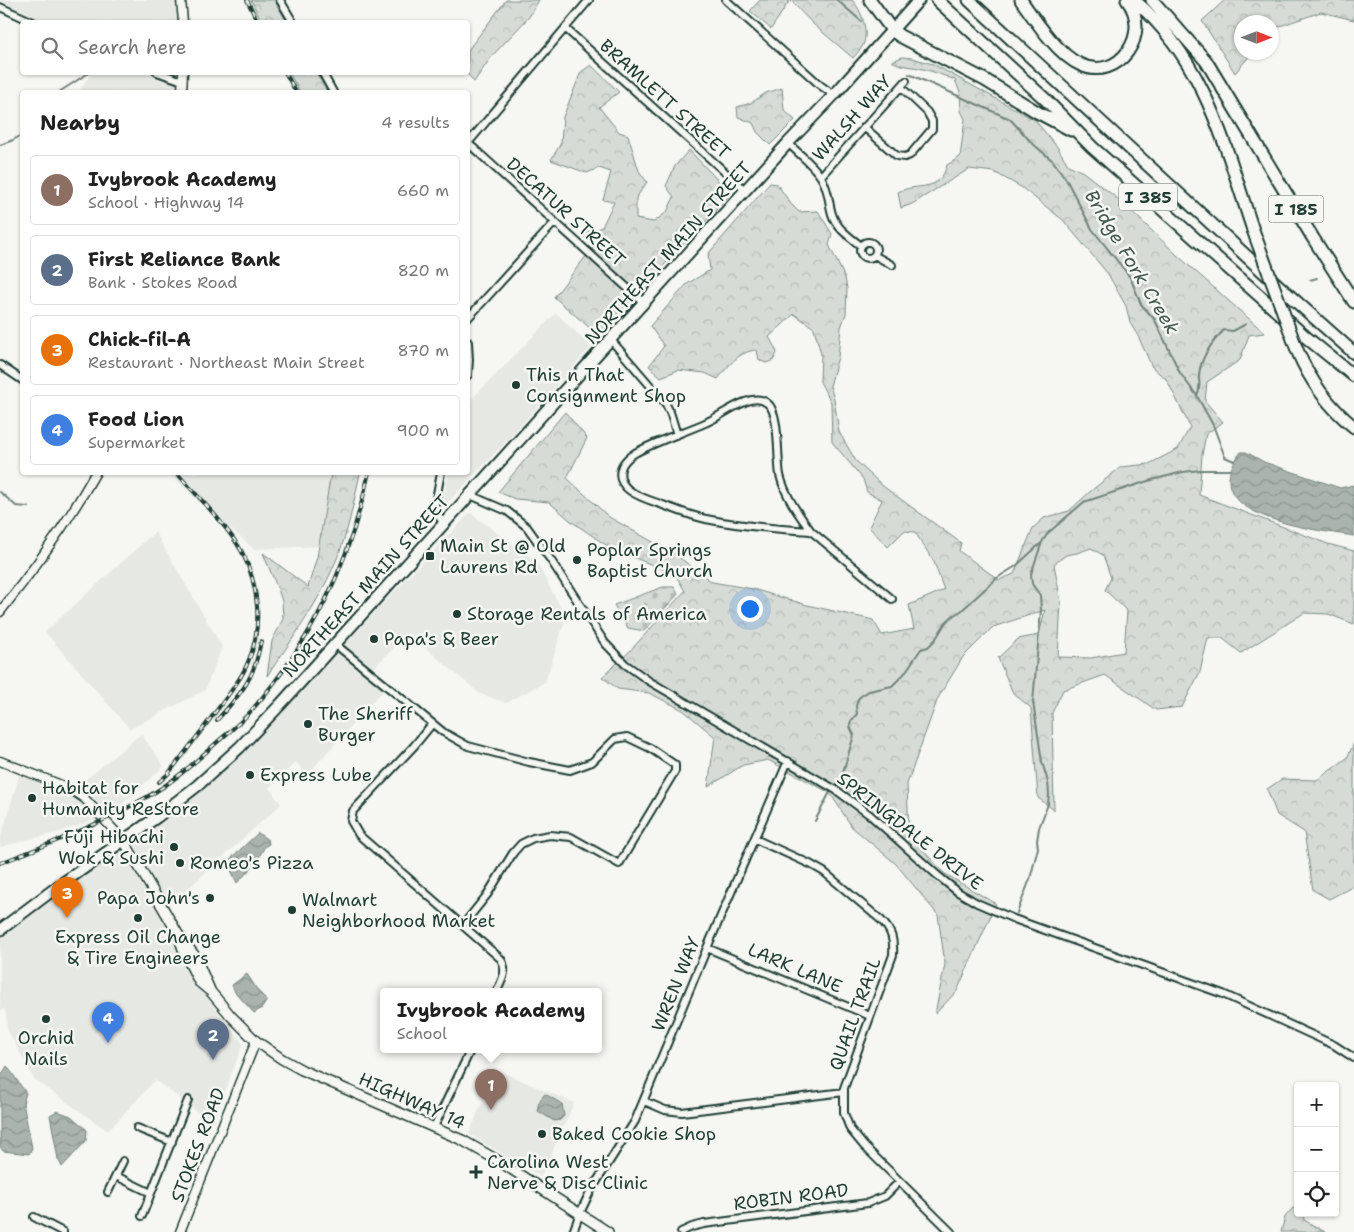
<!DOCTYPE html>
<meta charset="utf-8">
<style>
body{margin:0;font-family:"Shantell Sans",sans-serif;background:#f6f6f6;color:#222}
.controls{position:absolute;right:15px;bottom:15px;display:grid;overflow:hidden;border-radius:5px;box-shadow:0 1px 4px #0004}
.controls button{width:45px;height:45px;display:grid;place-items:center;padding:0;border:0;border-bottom:1px solid #e0e0e0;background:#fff;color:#222;font:25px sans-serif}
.compass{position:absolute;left:1234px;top:15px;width:45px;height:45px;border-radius:50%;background:#fff;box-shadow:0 1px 4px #0004;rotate:90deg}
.you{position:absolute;left:749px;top:608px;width:18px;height:18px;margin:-12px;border:4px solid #fff;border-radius:50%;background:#1a73e8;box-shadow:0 0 0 8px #1a73e833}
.badge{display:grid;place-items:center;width:32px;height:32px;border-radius:50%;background:#d93025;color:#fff;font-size:16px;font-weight:700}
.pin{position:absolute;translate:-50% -41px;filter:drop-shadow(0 1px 2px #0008)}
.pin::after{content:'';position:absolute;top:26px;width:18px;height:15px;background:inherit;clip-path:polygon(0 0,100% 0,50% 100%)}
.popup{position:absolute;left:380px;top:988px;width:222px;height:65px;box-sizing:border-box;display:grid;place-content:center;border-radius:5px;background:#fff;filter:drop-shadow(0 1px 4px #0005);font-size:16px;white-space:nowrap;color:#767676}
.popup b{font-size:19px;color:#222}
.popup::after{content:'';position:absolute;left:50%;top:100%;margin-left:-10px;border:10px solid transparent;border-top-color:#fff}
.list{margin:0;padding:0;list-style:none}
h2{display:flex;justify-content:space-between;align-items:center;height:65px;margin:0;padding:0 20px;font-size:21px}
h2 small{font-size:16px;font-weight:400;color:#767676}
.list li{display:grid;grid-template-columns:32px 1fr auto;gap:15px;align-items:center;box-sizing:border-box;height:70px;margin:0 10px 10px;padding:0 10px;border:1px solid #e0e0e0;border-radius:5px}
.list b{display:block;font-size:19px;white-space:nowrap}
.list p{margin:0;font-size:16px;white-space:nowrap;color:#767676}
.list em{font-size:16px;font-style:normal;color:#767676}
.icon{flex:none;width:28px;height:28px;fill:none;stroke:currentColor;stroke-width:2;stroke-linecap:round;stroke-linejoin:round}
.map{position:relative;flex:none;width:1354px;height:1232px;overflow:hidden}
.search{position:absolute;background:#fff;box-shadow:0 1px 4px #0004;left:20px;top:20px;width:450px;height:55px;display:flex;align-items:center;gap:12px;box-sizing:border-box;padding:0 18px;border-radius:5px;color:#767676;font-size:19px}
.panel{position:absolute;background:#fff;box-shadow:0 1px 4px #0004;left:20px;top:90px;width:450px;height:385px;border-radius:5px}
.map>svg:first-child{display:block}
.built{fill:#e6e8e4}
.forest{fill:url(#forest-crowns);stroke:#7a8c85;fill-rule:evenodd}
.cemetery{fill:url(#cemetery-stones);stroke:#7a8c85}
.water{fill:url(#water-waves);stroke:#72847d}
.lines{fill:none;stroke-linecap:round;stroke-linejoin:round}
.stream{stroke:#72847d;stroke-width:2}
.minor-casing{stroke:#1f3d34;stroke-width:10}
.tertiary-casing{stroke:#1f3d34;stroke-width:11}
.secondary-casing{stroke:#1f3d34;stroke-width:12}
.primary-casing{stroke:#1f3d34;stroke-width:14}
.motorway-casing{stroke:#1f3d34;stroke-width:15}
.minor{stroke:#f6f6f2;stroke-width:6}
.tertiary{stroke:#f6f6f2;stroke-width:8}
.secondary{stroke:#f6f6f2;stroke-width:9}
.primary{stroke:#f6f6f2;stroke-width:10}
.motorway{stroke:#f6f6f2;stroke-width:11}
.rail-casing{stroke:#1f3d34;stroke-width:4}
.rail{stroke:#f6f6f2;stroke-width:2;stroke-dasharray:5.5;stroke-linecap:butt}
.motorway-bridge-casing{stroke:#1f3d34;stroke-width:15;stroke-linecap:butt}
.motorway-bridge{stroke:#f6f6f2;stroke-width:11}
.poi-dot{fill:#1f3d34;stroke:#f6f6f2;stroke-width:2}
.labels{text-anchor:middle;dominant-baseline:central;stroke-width:5;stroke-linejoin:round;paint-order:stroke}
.shield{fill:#f6f6f2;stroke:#60746d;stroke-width:1}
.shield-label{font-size:16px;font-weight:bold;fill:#1f3d34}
.street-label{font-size:18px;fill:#1f3d34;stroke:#f6f6f2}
.poi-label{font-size:18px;fill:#1f3d34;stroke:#f6f6f2;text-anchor:start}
.water-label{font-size:19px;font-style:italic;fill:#425a52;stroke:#f6f6f2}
</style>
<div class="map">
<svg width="1354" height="1232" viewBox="0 0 1354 1232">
<defs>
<pattern id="forest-crowns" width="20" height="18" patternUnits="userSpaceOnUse" patternTransform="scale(1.25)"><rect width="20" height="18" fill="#d6dbd6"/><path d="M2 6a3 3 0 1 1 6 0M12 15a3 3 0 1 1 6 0" fill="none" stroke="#b7bdb8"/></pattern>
<pattern id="cemetery-stones" width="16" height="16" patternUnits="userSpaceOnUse" patternTransform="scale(1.25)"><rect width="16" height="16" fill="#d6dbd6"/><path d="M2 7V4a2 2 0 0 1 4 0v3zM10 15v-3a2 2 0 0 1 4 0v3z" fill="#b7bdb8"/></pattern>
<pattern id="water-waves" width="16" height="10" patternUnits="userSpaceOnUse" patternTransform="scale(1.25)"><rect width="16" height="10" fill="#aab3ae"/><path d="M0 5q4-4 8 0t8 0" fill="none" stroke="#8a938e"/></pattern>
</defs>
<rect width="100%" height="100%" fill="#f6f6f2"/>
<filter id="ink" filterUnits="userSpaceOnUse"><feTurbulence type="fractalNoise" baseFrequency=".02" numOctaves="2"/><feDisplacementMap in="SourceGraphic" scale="10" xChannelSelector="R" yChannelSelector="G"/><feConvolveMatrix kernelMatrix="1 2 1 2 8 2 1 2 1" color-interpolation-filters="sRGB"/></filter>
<g filter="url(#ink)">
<path class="built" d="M0,0h178l3,22h-138z
M91,73h89l-2,19h-99z
M556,313l35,34 -86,96 -62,64 5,-34 20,-1v-69z
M168,473h162l-8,73 -68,3z
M470,513l66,48 30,57 -21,64 -39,21 -27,-10 -71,-60 -40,41 16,15 -77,86 -11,-13 -27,26 12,16 -111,101 -6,14 48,85 31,40 -30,79 -58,-43 -47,51 -74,-52 -26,-48 -3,-22 -5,2v-72l88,-67 88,-59 106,-100 99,-108z
M155,532l67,115 -17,43 -75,39 -85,-97z
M141,734l23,32 -53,48 -52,18 -59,15v-6l21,-71 57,16z
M496,1070l78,33 -33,74 -72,-43z"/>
<path class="forest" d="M251,0h23l13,22h-25z
M506,0h33l-10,17 -37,39 -18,26 -7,-9 1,-23z
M760,0h92c10,10 17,32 11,45 -2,5 -7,9 -10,13l-40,-34 -23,-24 -19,29 -21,-18z
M1225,0h129v20l-33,-8 -44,15 -5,6v-11h-30v30l10,1 -17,20 -33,-52z
M902,57l10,1 21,6 102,56 23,28 10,17 15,7 39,30 55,53 88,78 -16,2 -9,25 -33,22 -2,19 18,21 -17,12 -4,21 -3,40 129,49 26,7v73l-26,-10 -24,-1 -63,40 -19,-15h-14l-8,34 -18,35 -26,3 -51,-35 -42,15 -11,23 2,97 -16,-12 -7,-90 -18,-15 -15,-35 20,-19 21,-4 6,-25 -52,17 -30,30 -25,41 -31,86 2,51 35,38 52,31 -39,87 -22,23 10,-50 -7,-49 -42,-51 -44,-37 -22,-34 -62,-33 -25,5 -35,22 7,-50 -32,-27 -34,-17 -31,-4 -16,-12 27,-25 56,-61 -10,-17 -65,-26 -39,-27 -22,-19 -34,-3 -17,-7 67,-80 22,26 -20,40 42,39 67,38 36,27 41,7 54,16 66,15 9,15 32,-6 -5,-24 35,-15 -10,-28 -19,-30 -11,-1 -16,16 -19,-20 13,-27 -15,-8 -4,-13 -31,-37 -1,-40 -11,-20 1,-28 -7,-26 -20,-14 -25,23 8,15 -3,8 -8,3 -7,-3 -2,-10c-18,1 -28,15 -39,29l-13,-6 -27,-3 -17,7 -12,-11 15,-20 -14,-20 37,-42 23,-14 -2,-16 62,-71 7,1 14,20 8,8 19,-1 14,23 -3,11 16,33 2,10 -1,26 -5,13 -3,30 -8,29 4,13 5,33 17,29 28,26 77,56 -2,8 40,29 15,-6 19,-46 11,-10 25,-7 23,-21 29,-23 28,-3 29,-15 12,-22 -23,-47 -15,-13 -14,-31 -8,-13 -4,-17 -18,-32 -45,-54 -42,-33 -27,-15 -25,-3 -57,35 -11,4 -3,-16c20,-10 41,2 49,-27l13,-8 5,-38 -4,-8 -1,-19 -5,-12c-12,-5 -23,-9 -36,-12 -10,-2 -17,-1 -27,-7zM1091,548l12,7 8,23 -6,12 22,21 -3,41 -33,6 -33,-1 3,-55 -7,-38 12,-9 11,-2z
M591,65l28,27 -20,15 20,25 9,3 11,36 8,11 -11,16v21l18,3 13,-10 7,-15 -8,-11 9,-20 14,-16 42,44 -133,141 -44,-38 40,-51 -13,-12 21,-7 12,-25 -11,-2 8,-28 -12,-4 -12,5 -36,-13 10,-17 2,-26 18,-45z
M289,73h27l12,19h-28z
M782,88l2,22 11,10 -25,25 -13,-13 -4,-9 -15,-6 -1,-10 14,-4 15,-10z
M331,473h29c-6,29 -12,60 -24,88 -17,41 -44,79 -69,115l5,-35 11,-22 -1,-18 -3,-9 -16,-39 45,34 9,-30z
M1354,743v143l-25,13 -16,-9 -9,-58 -27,-17 -10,-26 15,-10 35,1 30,-22z
M1293,1208l5,3v2l5,1 1,6 21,12h-44l4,-15z"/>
<path class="cemetery" d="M663,587h11l4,7 -34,37 -16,-3 -14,-23z"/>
<path class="water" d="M1241,452h5l18,10 76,26 14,-3v51c-38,-6 -164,-19 -113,-84z
M258,833l10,7 1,4 -4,2 -9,17 -19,20 -10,-21z
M247,974l11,17 9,9 -5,8 -8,5 -19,-21 -3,-7z
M7,1066l19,27 -3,10 9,45 -3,6 -26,-3 -3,-5v-68z
M545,1094l17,10 2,12 -4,4 -6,1 -16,-10c-1,-7 2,-12 7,-17z
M57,1111l14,5 16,14 -1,11 -24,26 -4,-8 -8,-44z"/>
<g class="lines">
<path class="stream" d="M837,0l24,21
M909,74l101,45 22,24 21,18 13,18 26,50 38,48 11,27 14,16 25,53 17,23 16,29 12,32 9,4
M59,92l31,-20
M0,145l13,-5 9,-5
M1310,280l7,-2
M1197,396c4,-8 2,-12 2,-20 1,-18 13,-34 25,-46l9,1 13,-7
M0,492l16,14 12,1
M836,785l5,-6 13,-44c-6,-11 -6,-11 3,-21l-1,-8 2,-7 3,-3 8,-5 23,-5 12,-12 17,-25 7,-2 7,-7 11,-18 8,-7 7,-4 36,-33 19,-12 24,-22
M815,821l15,-29
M1017,913l13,-34 8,-31 -1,-7 2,-13 9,-24 1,-10 -1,-12 -6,-20 -9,-60 8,-92 -1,-15 -8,-11 -1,-10 11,-32 6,-9 36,-31 64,-21 35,-9 18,-2h29"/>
<defs>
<path id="minor" d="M280,0l13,22
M726,0l94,85 14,10
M0,7l33,15
M565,28l181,163
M157,72l26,9
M322,72l11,20
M864,127l33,29 8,1 5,-2 22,-26v-8l-5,-9 -26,-25
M468,143l176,160
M468,143l121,-143
M788,143c11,11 25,21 33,34 8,12 7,24 11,37 4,14 18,23 29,32
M821,176l85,-95
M860 250a8 8 0 1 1 16 0a8 8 0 1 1-16 0Z
M874,255l18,10
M468,318l87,-96
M611,340l55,64 5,11 6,20
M468,342l1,18 -1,15
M0,365l22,15
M441,472l-6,33v6l9,13
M470,495l37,16 20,16 23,32 55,84 20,21 24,17 187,109 34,25 67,60 21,17 19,11 37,16 209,75 111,51 20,13
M811,531c-34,-2 -71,-5 -105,-12 -15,-3 -29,-9 -43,-14 -16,-6 -51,-14 -41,-39 3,-6 8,-10 13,-13 22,-12 47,-20 70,-30 14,-6 26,-16 40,-21 7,-3 16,-4 22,1 13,8 10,56 13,72 5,21 19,40 31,56l81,68
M335,644l108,88 25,14 61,16 41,8 22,-8 23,-23 12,-2 23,11 25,17v6l-56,93 -48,-27 -21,-2 -17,3 -12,6 -8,9 -26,42 -24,30
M432,724l-18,22 -61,65 -2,10 8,14 142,124c7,12 1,21 -4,32
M755,839l55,25 14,8 57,48c11,11 13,20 12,35l-49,133v25l6,16 14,17 87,86
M707,948l163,68
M644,1101l21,9 17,2 162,-20
M434,1127l37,-78
M137,1128l35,14
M116,1176l35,17
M108,1192l15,-31
M142,1216l46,-116
M34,1217l29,15
M573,1232l7,-19 10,-21 45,-71 72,-173 81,-187
M681,1232l11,-5 12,-3 164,-21 17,-7 14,-14"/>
<path id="tertiary" d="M181,0l2,22
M182,92l1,-20
M0,612c36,-45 68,-90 96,-140
M0,761l69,27 16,11 39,42
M180,1232l76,-191"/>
<path id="secondary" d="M124,841l54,93 17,22 15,34
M178,934l6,18 15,30 12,10 20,24 25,25 26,18 20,11 160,70 35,20 111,72"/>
<path id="primary" d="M0,930l57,-43 100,-70 40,-31 43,-39 39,-41 509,-563 46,-48 85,-95"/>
<path id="motorway" d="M870,0l22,30 8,6 85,44 52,32 34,18
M937,0l108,99 47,48 215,191 47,38
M969,0l313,289 72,64
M1021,0c14,20 37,55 60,65 37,17 72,-31 46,-65
M1134,0c71,60 91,146 119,230
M1152,0l54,61 107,177 41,64
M1297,350c13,31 31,56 57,77"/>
</defs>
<use href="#minor" class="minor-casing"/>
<use href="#tertiary" class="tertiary-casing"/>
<use href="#secondary" class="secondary-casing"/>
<use href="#primary" class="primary-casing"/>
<use href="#motorway" class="motorway-casing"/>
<use href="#minor" class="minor"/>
<use href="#tertiary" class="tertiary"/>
<use href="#secondary" class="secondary"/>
<use href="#primary" class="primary"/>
<use href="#motorway" class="motorway"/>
<defs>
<path id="rail" d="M247,0l11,22
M285,72l11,20
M217,720c25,-28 37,-40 44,-79
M159,782l9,-8c17,-21 33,-43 49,-64 11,-15 24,-30 31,-48 15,-34 11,-77 -6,-110 -15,-27 -45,-56 -66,-80
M0,863c50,-19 99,-38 145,-65 26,-14 48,-34 69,-53 12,-11 26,-21 37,-34 62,-71 98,-146 118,-239"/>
</defs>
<use href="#rail" class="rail-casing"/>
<use href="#rail" class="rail"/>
<defs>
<path id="motorway-bridge" d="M1253,230l44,120"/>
</defs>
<use href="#motorway-bridge" class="motorway-bridge-casing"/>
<use href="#motorway-bridge" class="motorway-bridge"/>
</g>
</g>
<g class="poi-dot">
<circle cx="516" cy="385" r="5"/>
<rect x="425" y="551" width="10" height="10" rx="2.5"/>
<circle cx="577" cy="560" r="5"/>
<circle cx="457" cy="614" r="5"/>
<circle cx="374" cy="639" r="5"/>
<circle cx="308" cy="724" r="5"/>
<circle cx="250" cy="775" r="5"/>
<circle cx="32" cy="798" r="5"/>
<circle cx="174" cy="847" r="5"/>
<circle cx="180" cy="863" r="5"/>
<circle cx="210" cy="898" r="5"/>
<circle cx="292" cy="910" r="5"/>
<circle cx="138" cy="918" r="5"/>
<circle cx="46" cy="1019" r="5"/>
<circle cx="542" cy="1134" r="5"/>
<path d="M473.5 1164.5h5v5h5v5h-5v5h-5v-5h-5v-5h5z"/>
</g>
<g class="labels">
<g class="shield">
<rect x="1119" y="183.5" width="58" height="27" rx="4"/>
<rect x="1268.5" y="195.5" width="55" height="27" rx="4"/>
</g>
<g class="shield-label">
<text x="1148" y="197">I 385</text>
<text x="1296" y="209">I 185</text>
</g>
<g class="street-label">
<text transform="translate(665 99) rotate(42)">BRAMLETT STREET</text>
<text transform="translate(852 118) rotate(-48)">WALSH WAY</text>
<text transform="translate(566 212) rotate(42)">DECATUR STREET</text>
<text transform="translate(668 253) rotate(-48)">NORTHEAST MAIN STREET</text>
<text transform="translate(366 586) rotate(-48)">NORTHEAST MAIN STREET</text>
<text transform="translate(910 831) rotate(38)">SPRINGDALE DRIVE</text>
<text transform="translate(795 968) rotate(23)">LARK LANE</text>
<text transform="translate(676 984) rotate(-68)">WREN WAY</text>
<text transform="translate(855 1014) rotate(-70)">QUAIL TRAIL</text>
<text transform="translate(412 1101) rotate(24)">HIGHWAY 14</text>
<text transform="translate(198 1145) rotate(-69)">STOKES ROAD</text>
<text transform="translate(791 1197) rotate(-7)">ROBIN ROAD</text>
</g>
<g class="poi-label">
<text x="526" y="375">This n That<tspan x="526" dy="21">Consignment Shop</tspan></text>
<text x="440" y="546">Main St @ Old<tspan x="440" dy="21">Laurens Rd</tspan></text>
<text x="587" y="550">Poplar Springs<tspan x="587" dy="21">Baptist Church</tspan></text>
<text x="467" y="614">Storage Rentals of America</text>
<text x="384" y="639">Papa's &amp; Beer</text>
<text x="318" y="714">The Sheriff<tspan x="318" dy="21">Burger</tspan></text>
<text x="260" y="775">Express Lube</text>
<text x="42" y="788">Habitat for<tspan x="42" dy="21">Humanity ReStore</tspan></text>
<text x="164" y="837" text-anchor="end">Fuji Hibachi<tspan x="164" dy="21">Wok &amp; Sushi</tspan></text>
<text x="190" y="863">Romeo's Pizza</text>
<text x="200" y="898" text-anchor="end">Papa John's</text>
<text x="302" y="900">Walmart<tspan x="302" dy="21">Neighborhood Market</tspan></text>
<text x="138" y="937" text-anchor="middle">Express Oil Change<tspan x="138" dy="21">&amp; Tire Engineers</tspan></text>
<text x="46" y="1038" text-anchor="middle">Orchid<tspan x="46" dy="21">Nails</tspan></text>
<text x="552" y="1134">Baked Cookie Shop</text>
<text x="487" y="1162">Carolina West<tspan x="487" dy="21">Nerve &amp; Disc Clinic</tspan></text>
</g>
<g class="water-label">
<text transform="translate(1132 262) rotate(59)">Bridge Fork Creek</text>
</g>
</g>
</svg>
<div class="controls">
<button>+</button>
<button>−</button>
<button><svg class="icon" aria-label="locate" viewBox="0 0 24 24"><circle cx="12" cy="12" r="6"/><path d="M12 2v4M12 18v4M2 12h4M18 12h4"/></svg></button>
</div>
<svg class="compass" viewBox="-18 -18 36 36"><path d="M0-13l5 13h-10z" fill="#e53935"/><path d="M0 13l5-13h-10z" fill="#767676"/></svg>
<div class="you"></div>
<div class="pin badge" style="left:491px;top:1110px;background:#8d6e63">1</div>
<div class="popup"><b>Ivybrook Academy</b>School</div>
<div class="pin badge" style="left:213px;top:1060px;background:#5c6f8a">2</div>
<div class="pin badge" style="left:67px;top:918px;background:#e8710a">3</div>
<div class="pin badge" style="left:108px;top:1043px;background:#3f7fe0">4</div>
<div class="search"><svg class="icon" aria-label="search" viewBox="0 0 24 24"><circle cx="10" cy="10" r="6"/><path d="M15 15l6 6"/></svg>Search here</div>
<section class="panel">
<h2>Nearby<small>4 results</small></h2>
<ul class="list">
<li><span class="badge" style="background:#8d6e63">1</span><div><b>Ivybrook Academy</b><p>School · Highway 14</p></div><em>660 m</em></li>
<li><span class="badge" style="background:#5c6f8a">2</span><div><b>First Reliance Bank</b><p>Bank · Stokes Road</p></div><em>820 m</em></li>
<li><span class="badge" style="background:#e8710a">3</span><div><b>Chick-fil-A</b><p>Restaurant · Northeast Main Street</p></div><em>870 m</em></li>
<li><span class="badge" style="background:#3f7fe0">4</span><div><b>Food Lion</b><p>Supermarket</p></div><em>900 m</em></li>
</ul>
</section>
</div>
